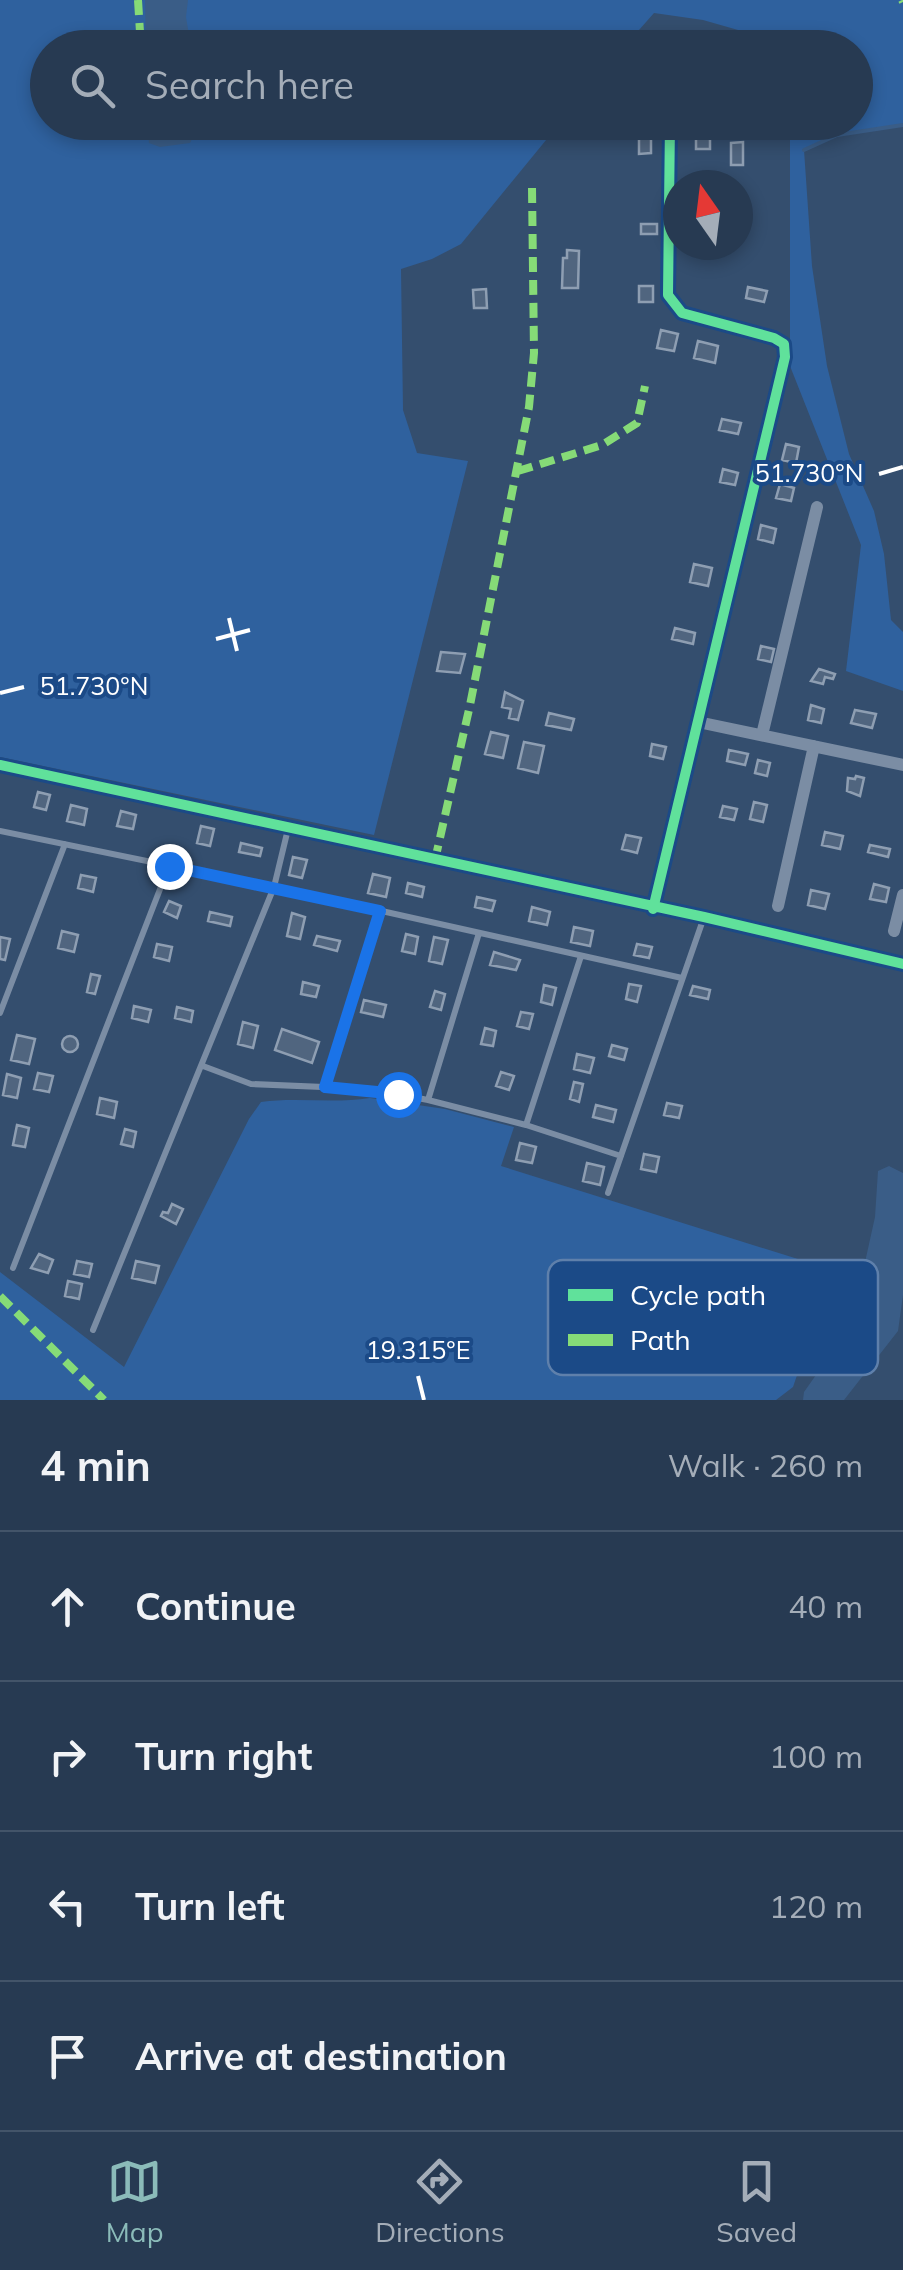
<!DOCTYPE html>
<meta charset="utf-8">
<style>
body{margin:0;font-family:Mulish,sans-serif;background:#2f4159;color:#f1f3f6}
.compass{position:absolute;left:663px;top:170px;width:90px;height:90px;border-radius:50%;background:#273a52;box-shadow:0 5px 15px #0003;rotate:346deg}
.stop{position:absolute;width:30px;height:30px;margin:-22px;border:8px solid #1a73e8;border-radius:50%;background:#fff}
.stop.end{background:#1a73e8;border-color:#fff;box-shadow:0 2px 10px #0008}
.list{margin:0;padding:0;list-style:none}
h2{display:flex;justify-content:space-between;align-items:center;height:130px;margin:0;padding:0 40px;font-size:42px}
h2 small{font-size:32px;font-weight:400;color:#a4adb8}
.list li{display:grid;grid-template-columns:65px 1fr auto;gap:30px;align-items:center;box-sizing:border-box;height:150px;padding:0 40px;border-top:2px solid #435469}
.list b{display:block;font-size:38px;white-space:nowrap}
.list em{font-size:32px;font-style:normal;color:#a4adb8}
.icon{flex:none;width:55px;height:55px;fill:none;stroke:currentColor;stroke-width:2;stroke-linecap:round;stroke-linejoin:round}
.map{position:relative;flex:none;width:903px;height:1400px;overflow:hidden}
.search{position:absolute;background:#273a52;box-shadow:0 5px 15px #0003;left:30px;right:30px;top:30px;height:110px;display:flex;align-items:center;gap:25px;box-sizing:border-box;padding:0 35px;border-radius:55px;color:#a4adb8;font-size:38px}
.sheet{height:730px;background:#273a52}
nav{display:flex;justify-content:space-around;align-items:center;box-sizing:border-box;height:140px;border-top:2px solid #435469;background:#273a52;font-size:28px;color:#a4adb8}
nav a{display:grid;justify-items:center;gap:5px}
nav .on{color:#8bbbb9}
.map>svg:first-child{display:block}
.green{fill:#2f619e}
.water{fill:#3a5d87}
.lines{fill:none;stroke-linecap:round;stroke-linejoin:round}
.stream{stroke:#3a5d87;stroke-width:4}
.building{fill:#50657f;stroke:#8e9eb2;stroke-width:2.5}
.service{stroke:#7b8da4;stroke-width:6}
.minor{stroke:#7b8da4;stroke-width:12}
.quiet{stroke:#86db77;stroke-width:8;stroke-dasharray:15 8;stroke-linecap:butt}
.cycleway-casing{stroke:#1b4a87;stroke-width:16}
.cycleway{stroke:#60e19b;stroke-width:10}
.route{stroke:#1a73e8;stroke-width:12}
.ticks{fill:none;stroke:#fff;stroke-width:4}
.key{fill:#1b4a87;stroke:#5f80ab;stroke-width:2.5}
.key-label{font-size:28px;fill:#fff}
.ticks-label{font-size:25px;text-anchor:middle;fill:#fff;stroke:#1b4a87;stroke-width:8;stroke-linejoin:round;paint-order:stroke}
</style>
<div class="map">
<svg width="903" height="1400" viewBox="0 0 903 1400">
<rect width="100%" height="100%" fill="#344e6e"/>
<path class="green" d="M0,0h903v125l-66,10 -33,15 8,116 15,100 22,88 25,57 10,43 7,66 12,12v59l-57,-20 15,-126 -71,-179v-243l66,-1v-74l-104,-1 -14,-17 -35,-10 -49,-7 -30,34 -576,1v74l512,1 -99,121 -29,15 -31,10 2,141 14,43 51,8 -94,374 -374,-78z
M370,1098l75,11 69,18 -13,39 332,104 -40,117 -17,13h-776v-128l124,95 125,-248 12,-17c36,-5 72,2 109,-4z"/>
<path class="water" d="M145,0h43l-2,17 5,30h-45z
M147,123h46l2,10 -5,10 -30,4 -11,-4z
M889,1166l14,7v122l-5,36 -54,69h-41l1,-8 29,-41 21,-39 21,-95 3,-46z"/>
<g class="lines">
<path class="stream" d="M804,150l33,-15 66,-10"/>
</g>
<path class="building" d="M710,135v14h-14v-13z
M639,138h12v15l-12,1z
M743,142v23h-12v-22z
M641,224h16v10h-16z
M567,250l12,1 -1,37h-16l1,-30h4z
M639,286h14v16h-14z
M748,287l19,4 -3,11 -18,-4z
M486,289l1,19h-13l-1,-18z
M661,330l17,4 -4,17 -17,-3z
M698,341l20,5 -3,17 -21,-5z
M722,419l19,4 -3,11 -19,-4z
M786,444l13,3 -3,16 -14,-3z
M723,469l15,4 -3,12 -15,-3z
M780,484l14,4 -3,13 -15,-3z
M761,525l15,4 -3,14 -15,-4z
M694,564l18,4 -4,18 -18,-4z
M675,628l20,5 -2,11 -21,-5z
M761,646l13,3 -3,13 -13,-3z
M441,652l24,2 -5,19 -23,-2z
M819,669l16,5 -2,5 -8,-2 -2,7 -12,-3z
M505,692l18,9 -5,19 -9,-2 2,-9 -9,-2z
M811,705l13,4 -3,14 -13,-3z
M855,710l21,4 -4,14 -21,-5z
M549,713l25,6 -3,11 -25,-5z
M491,732l17,4 -5,22 -18,-4z
M524,742l20,4 -6,27 -20,-5z
M652,744l14,3 -3,12 -13,-3z
M729,750l19,4 -3,11 -18,-4z
M758,760l12,3 -3,13 -12,-3z
M856,776l8,2 -4,18 -13,-5 1,-13 7,1z
M38,792l12,3 -4,15 -12,-3z
M754,802l13,3 -4,17 -13,-3z
M71,805l16,4 -3,16 -17,-4z
M723,806l14,3 -3,11 -14,-3z
M121,811l15,4 -3,14 -16,-3z
M201,826l13,3 -4,17 -13,-3z
M825,832l18,4 -3,13 -18,-4z
M626,835l15,3 -4,15 -15,-4z
M241,843l21,5 -2,8 -21,-4z
M870,845l20,4 -2,8 -20,-5z
M293,857l14,3 -5,18 -13,-3z
M373,874l17,4 -4,19 -18,-4z
M81,875l15,3 -3,14 -15,-4z
M408,883l16,4 -2,10 -16,-4z
M874,884l15,4 -3,14 -16,-3z
M811,890l18,4 -4,15 -17,-4z
M477,897l18,4 -3,10 -17,-4z
M169,901l12,5 -4,12 -13,-6z
M532,907l18,5 -3,13 -18,-4z
M210,912l22,5 -2,9 -22,-5z
M292,913l13,4 -5,22 -13,-3z
M574,927l19,4 -3,15 -19,-4z
M62,931l16,4 -4,17 -16,-4z
M406,934l12,3 -3,17 -13,-3z
M317,936l23,5 -3,10 -23,-6z
M0,937l10,2 -5,21 -5,-1z
M434,937l14,3 -6,24 -13,-3z
M157,944l15,3 -3,14 -15,-4z
M637,944l15,3 -3,11 -15,-3z
M494,952l26,8 -4,10 -26,-5z
M91,974l9,2 -5,18 -8,-2z
M303,982l16,4 -3,11 -15,-3z
M629,984l12,2 -4,16 -11,-3z
M544,985l12,3 -4,17 -11,-3z
M693,986l17,4 -2,9 -18,-4z
M435,991l10,3 -4,16 -11,-3z
M364,1000l22,5 -3,12 -22,-5z
M134,1006l17,4 -3,12 -16,-4z
M177,1007l16,4 -2,11 -16,-4z
M521,1012l12,2 -4,15 -12,-3z
M243,1022l15,4 -5,22 -15,-4z
M485,1028l11,3 -3,15 -12,-2z
M282,1029l37,13 -7,21 -37,-13z
M17,1035l18,4 -6,25 -18,-4z
M62 1044a8 8 0 1 1 16 0a8 8 0 1 1-16 0Z
M612,1045l15,4 -3,11 -15,-4z
M577,1054l17,4 -4,15 -16,-4z
M501,1072l13,4 -5,14 -13,-4z
M38,1073l15,3 -4,16 -15,-3z
M7,1074l14,4 -4,20 -14,-3z
M574,1082l9,2 -4,18 -9,-3z
M100,1098l17,4 -3,16 -17,-4z
M667,1103l15,3 -3,12 -15,-3z
M596,1105l20,5 -3,12 -20,-5z
M17,1125l12,3 -4,19 -12,-2z
M125,1129l11,3 -3,15 -12,-3z
M520,1143l16,4 -4,16 -16,-3z
M644,1154l15,3 -3,15 -15,-3z
M587,1163l17,4 -4,18 -17,-4z
M172,1204l11,5 -7,15 -15,-8 2,-4 5,1z
M39,1254l14,6 -5,13 -17,-5z
M77,1261l15,3 -3,13 -15,-3z
M136,1261l23,5 -4,17 -23,-5z
M68,1281l14,3 -3,15 -14,-3z"/>
<g class="lines">
<path class="service" d="M0,831l274,56 408,91
M581,956l-55,169 95,31
M0,1013l65,-169
M203,1066l48,18 120,5 57,11 98,25
M325,1087l55,-175
M428,1100l51,-167
M608,1193l96,-276
M13,1268l156,-402
M93,1330l181,-443 14,-58"/>
<path class="minor" d="M698,722l205,43
M762,735l55,-228
M0,765l704,152 199,47
M778,906l36,-160
M653,909l132,-552 -1,-13 -10,-6 -92,-25 -14,-18 2,-173
M894,931l9,-36"/>
<path class="quiet" d="M138,0l3,48
M902,0l1,2
M518,471l84,-26 35,-22 8,-37
M435,860l35,-155 59,-298 5,-54 -2,-166
M0,1296l104,104"/>
<defs>
<path id="cycleway" d="M0,765l704,152 199,47
M653,909l132,-552 -1,-13 -10,-6 -92,-25 -14,-18 2,-173"/>
</defs>
<use href="#cycleway" class="cycleway-casing"/>
<use href="#cycleway" class="cycleway"/>
</g>
<g class="lines">
<path class="route" d="M169,866l211,45 -55,176 73,7"/>
</g>
<path class="ticks" d="M879,474l24,-7M229,618l8,33M216,639l34,-9M0,693l24,-6M418,1376l6,24"/>
<rect x="548" y="1260" width="330" height="115" rx="15" class="key"/>
<rect x="568" y="1289" width="45" height="12" fill="#60e19b"/>
<rect x="568" y="1334" width="45" height="12" fill="#86db77"/>
<g class="key-label">
<text x="630" y="1305">Cycle path</text>
<text x="630" y="1350">Path</text>
</g>
<g class="ticks-label">
<text x="809" y="482">51.730°N</text>
<text x="94" y="695">51.730°N</text>
<text x="418" y="1359">19.315°E</text>
</g>
</svg>
<svg class="compass" viewBox="-18 -18 36 36"><path d="M0-13l5 13h-10z" fill="#e53935"/><path d="M0 13l5-13h-10z" fill="#a4adb8"/></svg>
<div class="stop" style="left:398px;top:1094px"></div>
<div class="stop end" style="left:169px;top:866px"></div>
<div class="search"><svg class="icon" aria-label="search" viewBox="0 0 24 24"><circle cx="10" cy="10" r="6"/><path d="M15 15l6 6"/></svg>Search here</div>
</div>
<section class="sheet">
<h2>4 min<small>Walk · 260 m</small></h2>
<ul class="list">
<li><svg class="icon" aria-label="ahead" viewBox="0 0 24 24"><path d="M12 20V5M6 11l6-6 6 6"/></svg><div><b>Continue</b></div><em>40 m</em></li>
<li><svg class="icon" aria-label="right" viewBox="0 0 24 24"><path d="M7 20v-9h11M14 6l5 5-5 5"/></svg><div><b>Turn right</b></div><em>100 m</em></li>
<li><svg class="icon" aria-label="left" viewBox="0 0 24 24"><path d="M17 20v-9H6M10 6l-5 5 5 5"/></svg><div><b>Turn left</b></div><em>120 m</em></li>
<li><svg class="icon" aria-label="arrive" viewBox="0 0 24 24"><path d="M6 21V4h12l-3 4 3 4H6"/></svg><div><b>Arrive at destination</b></div></li>
</ul>
</section>
<nav>
<a class="on"><svg class="icon" aria-label="map" viewBox="0 0 24 24"><path d="M3 6l6-2 6 2 6-2v14l-6 2-6-2-6 2zM9 4v14M15 6v14"/></svg>Map</a>
<a><svg class="icon" aria-label="directions" viewBox="0 0 24 24"><path d="M12 3l9 9-9 9-9-9zM9 14v-3h6M13 9l2 2-2 2"/></svg>Directions</a>
<a><svg class="icon" aria-label="saved" viewBox="0 0 24 24"><path d="M7 4h10v16l-5-4-5 4z"/></svg>Saved</a>
</nav>
